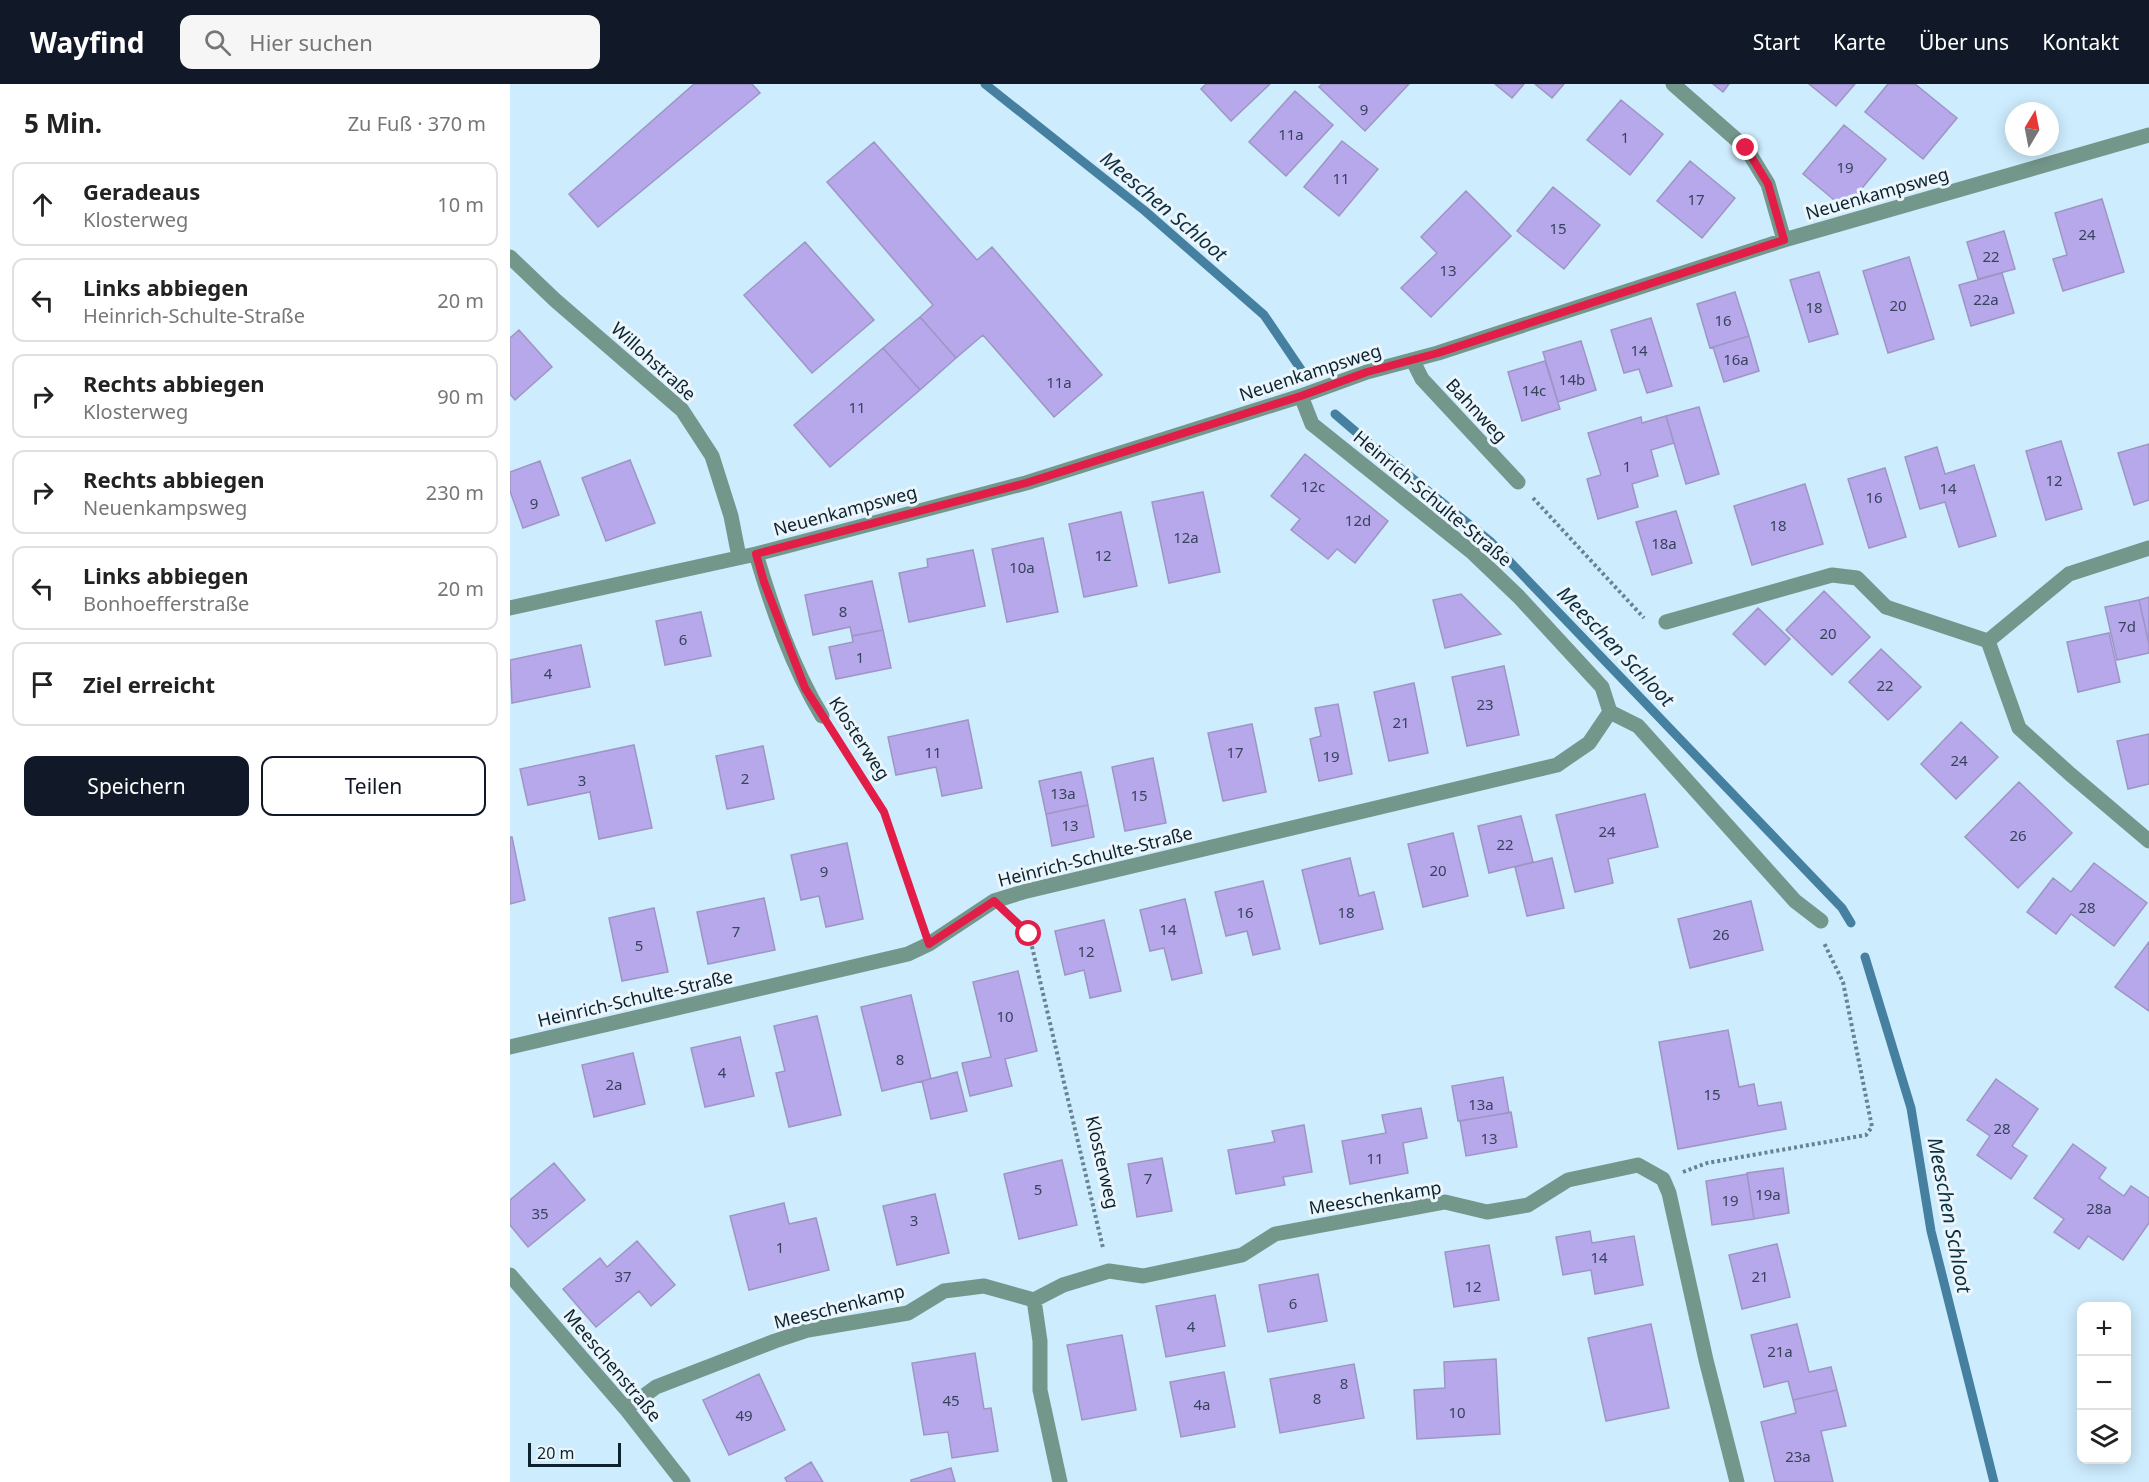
<!DOCTYPE html>
<html lang="de">
<meta charset="utf-8">
<style>
body{margin:0;font-family:"Noto Sans",sans-serif;background:#f6f6f6;color:#222}
.controls{position:absolute;right:18px;bottom:18px;display:grid;overflow:hidden;border-radius:12px;box-shadow:0 3px 15px #0003}
.controls button{width:54px;height:54px;display:grid;place-items:center;padding:0;border:0;border-bottom:2px solid #e0e0e0;background:#fff;color:#222;font:30px sans-serif}
.compass{position:absolute;left:1495px;top:18px;width:54px;height:54px;border-radius:50%;background:#fff;box-shadow:0 3px 15px #0003;rotate:10deg}
.scale{position:absolute;left:18px;bottom:15px;width:93px;box-sizing:border-box;padding-left:6px;border:3px solid #0d222d;border-top:0;font-size:16px;line-height:21px;white-space:nowrap;color:#0d222d;-webkit-text-stroke:4px #ebf5fc;paint-order:stroke}
.stop{position:absolute;width:18px;height:18px;margin:-14px;border:4px solid #e11d48;border-radius:50%;background:#fff}
.stop.end{background:#e11d48;border-color:#fff;box-shadow:0 2px 6px #0008}
.list{margin:0;padding:0;list-style:none}
h2{display:flex;justify-content:space-between;align-items:center;height:78px;margin:0;padding:0 24px;font-size:26px}
h2 small{font-size:20px;font-weight:400;color:#767676}
.list li{display:grid;grid-template-columns:39px 1fr auto;gap:18px;align-items:center;box-sizing:border-box;height:84px;margin:0 12px 12px;padding:0 12px;border:2px solid #e0e0e0;border-radius:12px}
.list b{display:block;font-size:22px;white-space:nowrap}
.list p{margin:0;font-size:20px;white-space:nowrap;color:#767676}
.list em{font-size:20px;font-style:normal;color:#767676}
.actions{display:flex;gap:12px;padding:18px 24px}
.actions a{flex:1;padding:14px 0;border:2px solid #111827;border-radius:12px;text-align:center;font-size:21px;color:#111827}
.actions .main{background:#111827;color:#fff}
.icon{flex:none;width:33px;height:33px;fill:none;stroke:currentColor;stroke-width:2;stroke-linecap:round;stroke-linejoin:round}
.map{position:relative;flex:none;width:1639px;height:1398px;overflow:hidden}
header{display:flex;align-items:center;gap:36px;box-sizing:border-box;height:84px;padding:0 30px;background:#111827;color:#fff}
header strong{font-size:28px}
nav{display:flex;gap:33px;margin-inline-start:auto;font-size:21px}
.search{width:420px;height:54px;background:#f6f6f6;display:flex;align-items:center;gap:15px;box-sizing:border-box;padding:0 21px;border-radius:12px;color:#767676;font-size:22px}
main{display:flex}
aside{flex:1;background:#fff}
.map>svg:first-child{display:block}
.lines{fill:none;stroke-linecap:round;stroke-linejoin:round}
.stream{stroke:#4680a0;stroke-width:9}
.building{fill:#b6a8eb;stroke:#9e95c4;stroke-width:1.5}
.path{stroke:#688290;stroke-width:4;stroke-dasharray:3 3;stroke-linecap:butt}
.service{stroke:#74978c;stroke-width:15}
.minor{stroke:#74978c;stroke-width:15}
.route{stroke:#e11d48;stroke-width:8}
.labels{text-anchor:middle;dominant-baseline:central;stroke-width:6;stroke-linejoin:round;paint-order:stroke}
.number-label{font-size:15px;fill:#37445c}
.street-label{font-size:18px;fill:#0d222d;stroke:#ebf5fc}
.water-label{font-size:20px;font-style:italic;fill:#0c2e3f;stroke:#ebf5fc}
</style>
<header>
<strong>Wayfind</strong>
<div class="search"><svg class="icon" aria-label="search" viewBox="0 0 24 24"><circle cx="10" cy="10" r="6"/><path d="M15 15l6 6"/></svg>Hier suchen</div>
<nav><a>Start</a><a>Karte</a><a>Über uns</a><a>Kontakt</a></nav>
</header>
<main>
<aside>
<h2>5 Min.<small>Zu Fuß · 370 m</small></h2>
<ul class="list">
<li><svg class="icon" aria-label="ahead" viewBox="0 0 24 24"><path d="M12 20V5M6 11l6-6 6 6"/></svg><div><b>Geradeaus</b><p>Klosterweg</p></div><em>10 m</em></li>
<li><svg class="icon" aria-label="left" viewBox="0 0 24 24"><path d="M17 20v-9H6M10 6l-5 5 5 5"/></svg><div><b>Links abbiegen</b><p>Heinrich-Schulte-Straße</p></div><em>20 m</em></li>
<li><svg class="icon" aria-label="right" viewBox="0 0 24 24"><path d="M7 20v-9h11M14 6l5 5-5 5"/></svg><div><b>Rechts abbiegen</b><p>Klosterweg</p></div><em>90 m</em></li>
<li><svg class="icon" aria-label="right" viewBox="0 0 24 24"><path d="M7 20v-9h11M14 6l5 5-5 5"/></svg><div><b>Rechts abbiegen</b><p>Neuenkampsweg</p></div><em>230 m</em></li>
<li><svg class="icon" aria-label="left" viewBox="0 0 24 24"><path d="M17 20v-9H6M10 6l-5 5 5 5"/></svg><div><b>Links abbiegen</b><p>Bonhoefferstraße</p></div><em>20 m</em></li>
<li><svg class="icon" aria-label="arrive" viewBox="0 0 24 24"><path d="M6 21V4h12l-3 4 3 4H6"/></svg><div><b>Ziel erreicht</b></div></li>
</ul>
<div class="actions"><a class="main">Speichern</a><a>Teilen</a></div>
</aside>
<div class="map">
<svg width="1639" height="1398" viewBox="0 0 1639 1398">
<rect width="100%" height="100%" fill="#cdecfe"/>
<g class="lines">
<path class="stream" d="M475,0l160,127 119,104 38,56
M825,330l35,30 121,98 351,366 9,15
M1355,873l46,151 20,123 63,251"/>
</g>
<path class="building" d="M184,0h58l8,9 -162,134 -29,-33z
M696,0h64l-39,37 -30,-32z
M812,0h87l-44,47 -46,-44z
M985,0h29l-12,14z
M1025,0h29l-12,14z
M1203,0h16l-6,8z
M1299,0h46l-19,22z
M1378,0h27l42,34 -34,41 -58,-47z
M785,7l38,34 -47,51 -37,-34z
M1111,16l42,34 -33,41 -43,-35z
M1334,41l42,34 -41,50 -42,-35z
M832,57l36,28 -39,47 -35,-29z
M364,58l103,118 15,-13 110,128 -48,42 -71,-82 -27,23 -36,-41 13,-12 -106,-123z
M1180,77l45,37 -33,40 -45,-37z
M1043,103l47,38 -36,44 -47,-38z
M956,107l45,45 -80,81 -30,-29 36,-35 -16,-16z
M1592,115l22,73 -61,19 -10,-32 14,-4 -12,-42z
M1494,147l11,38 -37,10 -11,-37z
M295,158l69,78 -62,53 -68,-78z
M1399,173l25,82 -46,14 -25,-82z
M1309,188l19,62 -29,8 -19,-62z
M1492,189l12,40 -43,13 -12,-41z
M1225,208l14,44 -39,12 -13,-44z
M410,233l36,41 -36,32 -37,-42z
M1141,234l21,68 -25,7 -8,-24 -15,4 -13,-43z
M9,246l33,37 -37,33 -5,-6v-56z
M1239,252l10,35 -35,11 -11,-35z
M1071,257l15,49 -38,12 -15,-50z
M373,264l37,42 -90,77 -36,-42z
M1035,277l15,48 -38,12 -14,-49z
M1189,323l20,67 -33,10 -20,-68z
M1156,332l8,27 -23,7 7,26 -26,8 6,23 -40,12 -11,-40 14,-4 -13,-42 53,-16 1,6z
M1551,357l21,68 -36,11 -20,-69z
M1639,360v56l-15,5 -16,-52z
M1427,363l8,27 29,-9 22,71 -37,11 -14,-45 -25,7 -15,-52z
M795,370l83,67 -33,42 -18,-14 -9,10 -37,-29 9,-11 -29,-23z
M120,376l25,63 -49,18 -24,-63z
M30,377l19,54 -36,13 -13,-37v-19z
M1375,384l21,69 -37,11 -21,-69z
M1295,400l18,60 -71,21 -18,-59z
M693,408l17,80 -51,11 -17,-81z
M1166,427l16,52 -40,12 -16,-53z
M611,428l16,74 -53,11 -15,-73z
M533,454l15,74 -51,10 -15,-73z
M463,466l12,56 -76,16 -10,-49 29,-6 -1,-8z
M362,497l11,49 -31,6 -2,-9 -37,8 -8,-40z
M1314,507l46,46 -38,38 -46,-45z
M951,510l40,40 -56,14 -12,-48z
M1639,513v47l-10,-44z
M1629,516l10,44v9l-32,7 -12,-53z
M1248,524l32,31 -25,26 -32,-31z
M191,528l10,44 -46,9 -9,-44z
M373,546l8,38 -55,11 -7,-32 24,-5 -1,-6z
M1599,549l11,49 -42,10 -11,-50z
M71,561l9,42 -78,16 -2,-43z
M1371,565l40,38 -33,33 -39,-38z
M994,582l15,69 -52,11 -15,-69z
M904,599l14,70 -39,8 -15,-69z
M828,620l14,70 -33,7 -9,-42 11,-3 -6,-28z
M458,636l14,68 -40,8 -6,-29 -40,8 -8,-38z
M1451,638l37,35 -42,42 -35,-35z
M742,640l14,68 -43,9 -15,-68z
M1639,650v50l-21,5 -11,-48z
M124,661l18,83 -53,11 -9,-47 -62,13 -8,-36z
M253,662l11,53 -47,10 -11,-53z
M643,674l13,65 -41,8 -13,-64z
M571,688l7,33 -42,9 -7,-33z
M1509,698l53,51 -54,55 -53,-51z
M1135,710l13,53 -50,12 5,24 -38,9 -19,-77z
M578,721l6,32 -42,9 -6,-32z
M1011,732l12,46 -44,11 -11,-47z
M943,749l15,63 -45,11 -15,-63z
M0,753h2l13,63 -15,4z
M337,759l16,76 -37,8 -7,-31 -18,4 -10,-45z
M840,774l9,38 15,-4 9,37 -63,15 -18,-74z
M1042,774l12,50 -37,8 -12,-49z
M1584,779l53,40 -33,43 -43,-32 -15,20 -29,-22 26,-34 18,14z
M753,797l17,68 -27,6 -6,-24 -21,5 -11,-44z
M254,814l11,52 -67,14 -11,-52z
M675,815l17,74 -30,7 -8,-32 -14,3 -10,-41z
M1241,817l12,49 -73,18 -12,-49z
M144,824l14,64 -46,9 -13,-63z
M594,836l17,71 -31,7 -6,-28 -19,5 -10,-44z
M1639,858v69l-34,-24z
M508,887l19,80 -32,8 7,27 -42,10 -8,-33 29,-6 -18,-75z
M401,911l20,84 -49,12 -21,-84z
M307,932l24,99 -52,12 -13,-54 9,-2 -11,-45z
M1218,946l11,57 15,-3 4,22 23,-4 5,27 -108,20 -19,-107z
M230,953l14,59 -49,11 -14,-59z
M123,969l12,51 -51,13 -12,-52z
M447,988l10,39 -36,8 -9,-38z
M993,993l6,36 -51,8 -6,-35z
M1486,995l42,30 -26,37 15,10 -16,23 -34,-24 13,-19 -23,-16z
M911,1024l6,30 -24,5 5,30 -58,11 -8,-43 44,-8 -4,-18z
M1001,1028l6,35 -51,9 -6,-35z
M794,1041l8,47 -29,5 2,8 -49,9 -8,-44 47,-8 -3,-11z
M1563,1060l33,24 -7,10 12,9 13,9 7,-10 18,12v25l-26,37 -35,-24 -9,13 -25,-17 10,-13 -30,-21z
M652,1074l10,53 -35,6 -9,-53z
M552,1076l15,65 -58,14 -15,-65z
M44,1079l31,37 -57,47 -18,-22v-25z
M1273,1084l6,45 -35,6 -7,-46z
M1237,1090l7,45 -42,6 -6,-44z
M425,1110l14,59 -52,12 -14,-59z
M274,1119l5,21 27,-6 13,52 -80,20 -19,-74z
M1080,1147l2,12 42,-7 9,49 -48,9 -4,-24 -28,5 -7,-38z
M127,1157l38,44 -24,21 -12,-15 -43,36 -33,-38 37,-31 7,9z
M1267,1160l13,53 -48,12 -13,-54z
M979,1161l10,55 -45,7 -9,-55z
M808,1190l9,47 -59,11 -9,-47z
M705,1211l10,51 -59,11 -10,-51z
M1141,1240l18,84 -63,13 -18,-83z
M1287,1240l12,48 22,-5 6,23 -44,10 -5,-19 -24,6 -13,-52z
M612,1251l14,75 -54,10 -15,-75z
M465,1269l9,56 7,-1 7,43 -46,7 -4,-26 -24,3 -12,-72z
M986,1275l4,75 -83,5 -3,-49 31,-2 -1,-26z
M844,1280l10,54 -84,15 -10,-54z
M714,1288l11,55 -54,10 -11,-55z
M249,1290l26,56 -56,25 -26,-55z
M1327,1306l9,36 -25,5 12,51h-58l-14,-60 35,-9 -3,-13z
M301,1378l12,20h-36l-2,-4z
M441,1384l4,14h-44v-2z"/>
<g class="lines">
<path class="path" d="M1023,414l111,120
M323,649l51,79 37,109
M502,834l17,16 74,314
M1173,1088l24,-9 159,-28 6,-8 -29,-145 -19,-39"/>
<path class="service" d="M1156,538l166,-47 25,3 29,29
M1100,628l28,14 157,175 26,20"/>
<path class="minor" d="M1163,0l73,64 22,36 16,56
M0,173l45,43 127,110 30,46 19,60 8,41
M903,277l9,18 96,103
M1639,464l-80,26 -81,67 31,87 51,46 79,67
M246,470c16,54 36,113 66,162
M1376,523l102,34
M0,524l246,-54 270,-71 275,-87 66,-24 71,-19 346,-113 365,-105
M0,963l398,-93 21,-10 65,-43 29,-9 534,-127 32,-22 21,-31 -8,-25 -83,-90 -46,-44 -161,-129 -11,-28
M0,1191l116,134 57,73
M524,1216l6,41v49l20,92
M116,1325l30,-22 119,-46 33,-11 100,-17 36,-22 40,-5 50,14 29,-15 46,-14 34,5 99,-21 33,-21 170,-32 42,10 41,-7 40,-25 70,-15 25,14 6,14 37,167 31,122"/>
</g>
<g class="lines">
<path class="route" d="M519,850l-35,-33 -65,43 -45,-132 -79,-124 -41,-106 -8,-28 270,-71 275,-87 66,-24 71,-19 346,-113 -16,-56 -22,-36"/>
</g>
<g class="labels">
<g class="number-label">
<text x="854" y="25">9</text>
<text x="781" y="50">11a</text>
<text x="1115" y="53">1</text>
<text x="1335" y="83">19</text>
<text x="831" y="94">11</text>
<text x="1186" y="115">17</text>
<text x="1048" y="144">15</text>
<text x="1577" y="150">24</text>
<text x="1481" y="172">22</text>
<text x="938" y="186">13</text>
<text x="1476" y="215">22a</text>
<text x="1388" y="221">20</text>
<text x="1304" y="223">18</text>
<text x="1213" y="236">16</text>
<text x="1129" y="266">14</text>
<text x="1226" y="275">16a</text>
<text x="1062" y="295">14b</text>
<text x="549" y="298">11a</text>
<text x="1024" y="306">14c</text>
<text x="347" y="323">11</text>
<text x="1117" y="382">1</text>
<text x="1544" y="396">12</text>
<text x="803" y="402">12c</text>
<text x="1438" y="404">14</text>
<text x="1364" y="413">16</text>
<text x="24" y="419">9</text>
<text x="848" y="436">12d</text>
<text x="1268" y="441">18</text>
<text x="676" y="453">12a</text>
<text x="1154" y="459">18a</text>
<text x="593" y="471">12</text>
<text x="512" y="483">10a</text>
<text x="333" y="527">8</text>
<text x="1617" y="542">7d</text>
<text x="1318" y="549">20</text>
<text x="173" y="555">6</text>
<text x="350" y="573">1</text>
<text x="38" y="589">4</text>
<text x="1375" y="601">22</text>
<text x="975" y="620">23</text>
<text x="891" y="638">21</text>
<text x="423" y="668">11</text>
<text x="725" y="668">17</text>
<text x="821" y="672">19</text>
<text x="1449" y="676">24</text>
<text x="235" y="694">2</text>
<text x="72" y="696">3</text>
<text x="553" y="709">13a</text>
<text x="629" y="711">15</text>
<text x="560" y="741">13</text>
<text x="1097" y="747">24</text>
<text x="1508" y="751">26</text>
<text x="995" y="760">22</text>
<text x="928" y="786">20</text>
<text x="314" y="787">9</text>
<text x="1577" y="823">28</text>
<text x="735" y="828">16</text>
<text x="836" y="828">18</text>
<text x="658" y="845">14</text>
<text x="226" y="847">7</text>
<text x="1211" y="850">26</text>
<text x="129" y="861">5</text>
<text x="576" y="867">12</text>
<text x="495" y="932">10</text>
<text x="390" y="975">8</text>
<text x="212" y="988">4</text>
<text x="104" y="1000">2a</text>
<text x="1202" y="1010">15</text>
<text x="971" y="1020">13a</text>
<text x="1492" y="1044">28</text>
<text x="979" y="1054">13</text>
<text x="865" y="1074">11</text>
<text x="638" y="1094">7</text>
<text x="528" y="1105">5</text>
<text x="1258" y="1110">19a</text>
<text x="1220" y="1116">19</text>
<text x="1589" y="1124">28a</text>
<text x="30" y="1129">35</text>
<text x="404" y="1136">3</text>
<text x="270" y="1163">1</text>
<text x="1089" y="1173">14</text>
<text x="113" y="1192">37</text>
<text x="1250" y="1192">21</text>
<text x="963" y="1202">12</text>
<text x="783" y="1219">6</text>
<text x="681" y="1242">4</text>
<text x="1270" y="1267">21a</text>
<text x="834" y="1299">8</text>
<text x="807" y="1314">8</text>
<text x="441" y="1316">45</text>
<text x="692" y="1320">4a</text>
<text x="947" y="1328">10</text>
<text x="234" y="1331">49</text>
<text x="1288" y="1372">23a</text>
</g>
<g class="street-label">
<text transform="translate(1367 109) rotate(-16)">Neuenkampsweg</text>
<text transform="translate(144 277) rotate(42)">Willohstraße</text>
<text transform="translate(800 288) rotate(-18)">Neuenkampsweg</text>
<text transform="translate(967 326) rotate(47)">Bahnweg</text>
<text transform="translate(923 414) rotate(40)">Heinrich-Schulte-Straße</text>
<text transform="translate(335 426) rotate(-15)">Neuenkampsweg</text>
<text transform="translate(350 654) rotate(57)">Klosterweg</text>
<text transform="translate(585 772) rotate(-14)">Heinrich-Schulte-Straße</text>
<text transform="translate(125 914) rotate(-13)">Heinrich-Schulte-Straße</text>
<text transform="translate(593 1078) rotate(77)">Klosterweg</text>
<text transform="translate(865 1113) rotate(-9)">Meeschenkamp</text>
<text transform="translate(329 1222) rotate(-14)">Meeschenkamp</text>
<text transform="translate(103 1281) rotate(50)">Meeschenstraße</text>
</g>
<g class="water-label">
<text transform="translate(654 122) rotate(40)">Meeschen Schloot</text>
<text transform="translate(1106 562) rotate(46)">Meeschen Schloot</text>
<text transform="translate(1440 1131) rotate(79)">Meeschen Schloot</text>
</g>
</g>
</svg>
<div class="controls">
<button>+</button>
<button>−</button>
<button><svg class="icon" aria-label="layers" viewBox="0 0 24 24"><path d="M12 4l9 5-9 5-9-5zM3 14l9 5 9-5"/></svg></button>
</div>
<svg class="compass" viewBox="-18 -18 36 36"><path d="M0-13l5 13h-10z" fill="#e53935"/><path d="M0 13l5-13h-10z" fill="#767676"/></svg>
<div class="scale">20 m</div>
<div class="stop" style="left:519px;top:850px"></div>
<div class="stop end" style="left:1236px;top:64px"></div>
</div>
</main>
